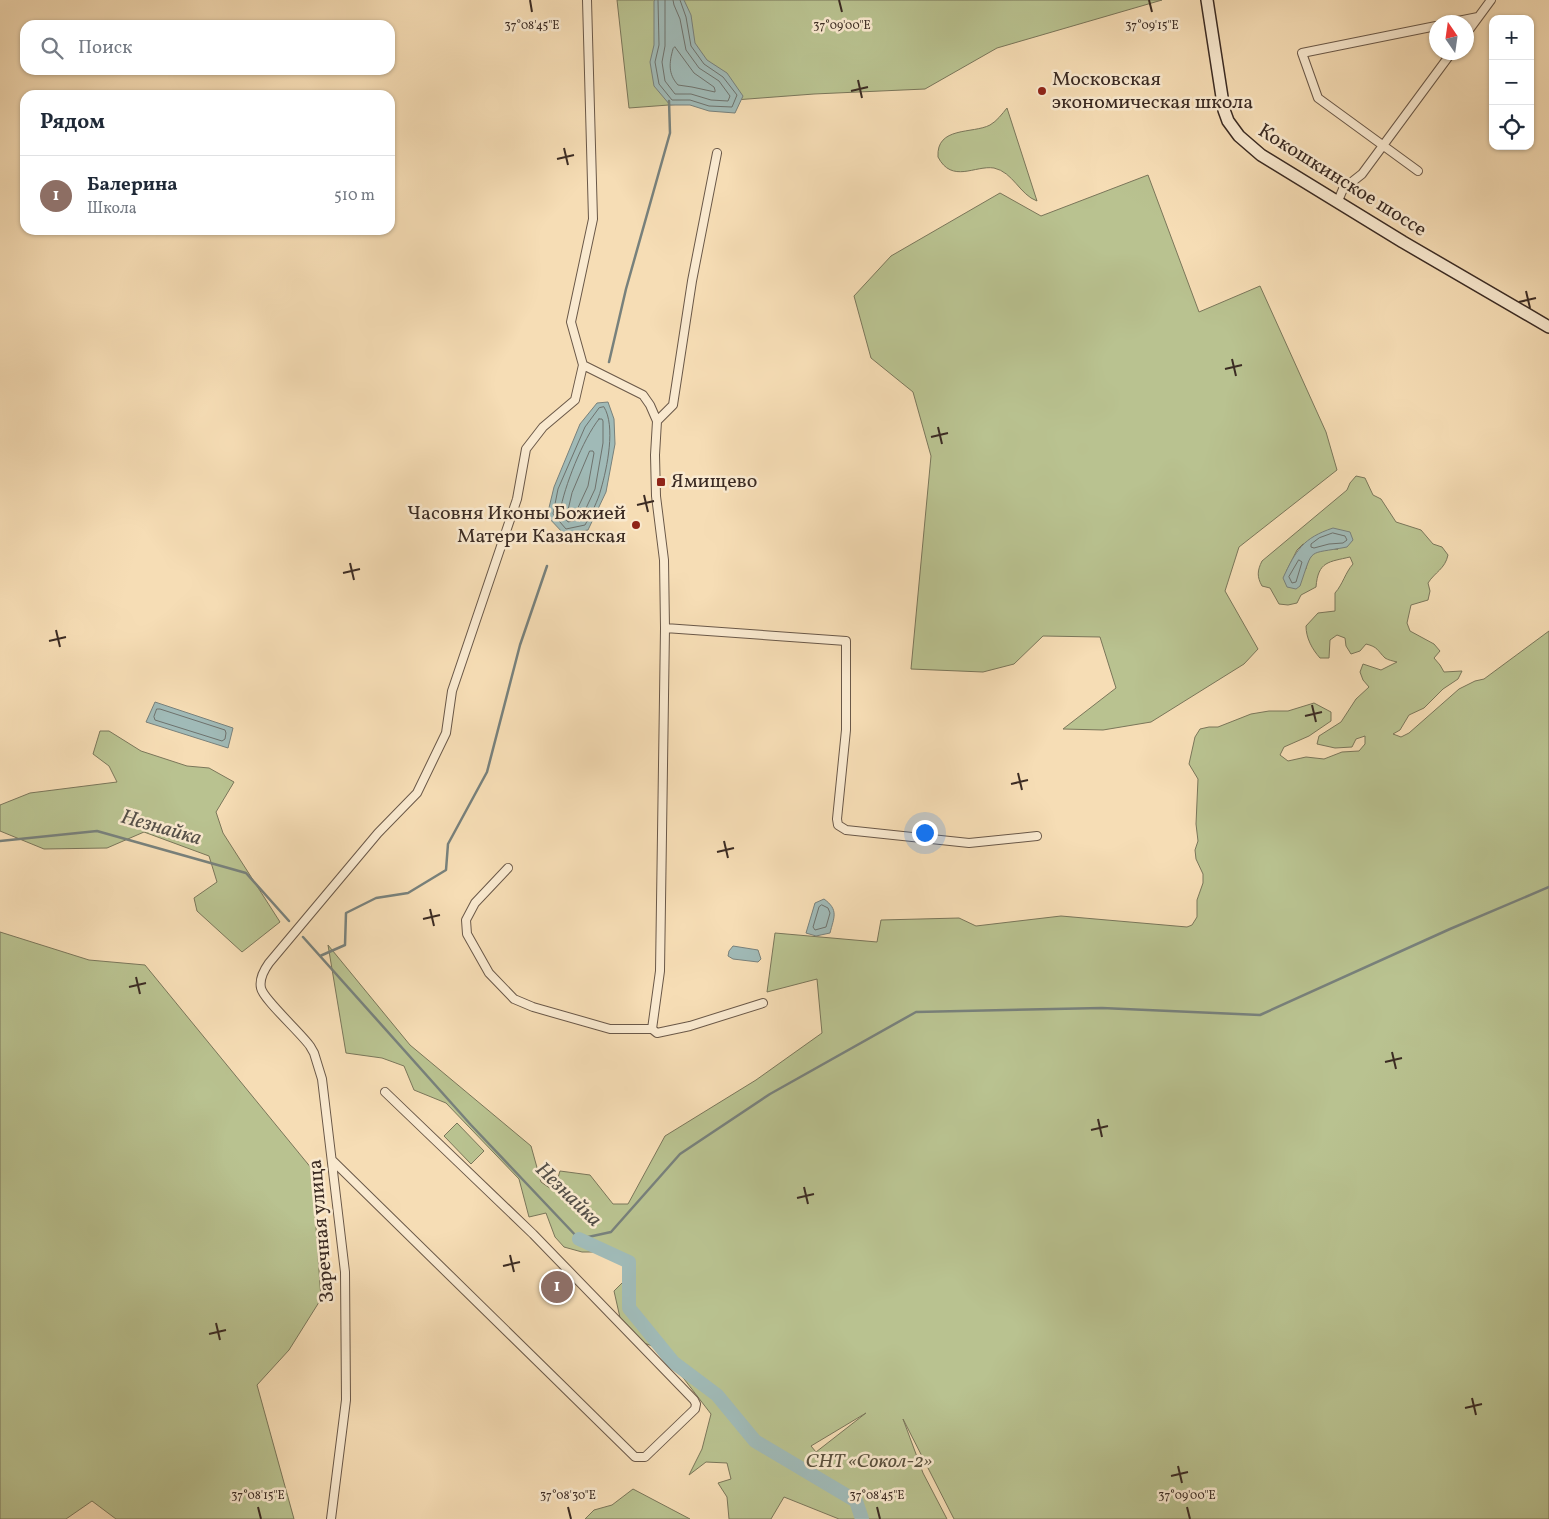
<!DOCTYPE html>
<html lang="ru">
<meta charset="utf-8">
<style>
body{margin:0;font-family:Vollkorn,serif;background:#f2f2f3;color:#1f2937}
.controls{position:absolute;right:15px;top:15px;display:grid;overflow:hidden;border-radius:10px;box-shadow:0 1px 4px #0004}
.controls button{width:45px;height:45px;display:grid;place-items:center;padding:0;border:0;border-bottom:1px solid #e0e1e3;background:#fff;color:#1f2937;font:25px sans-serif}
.compass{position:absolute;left:1429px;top:15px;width:45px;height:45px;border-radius:50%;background:#fff;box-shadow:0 1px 4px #0004;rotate:347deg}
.you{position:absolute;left:924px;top:832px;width:18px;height:18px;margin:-12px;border:4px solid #fff;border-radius:50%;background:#1a73e8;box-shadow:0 0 0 8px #1a73e833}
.badge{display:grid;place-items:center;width:32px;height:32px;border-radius:50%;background:#8f2418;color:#fff;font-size:16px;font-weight:700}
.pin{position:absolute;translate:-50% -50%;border:2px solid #fff;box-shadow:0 1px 5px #0006}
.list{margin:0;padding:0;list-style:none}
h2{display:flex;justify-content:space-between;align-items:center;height:65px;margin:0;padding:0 20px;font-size:21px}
h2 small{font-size:16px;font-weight:400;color:#747a83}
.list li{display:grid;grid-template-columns:32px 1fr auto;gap:15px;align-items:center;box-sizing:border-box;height:80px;padding:0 20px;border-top:1px solid #e0e1e3}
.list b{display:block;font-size:19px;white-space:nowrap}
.list p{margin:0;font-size:16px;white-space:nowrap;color:#747a83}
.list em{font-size:16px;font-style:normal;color:#747a83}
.icon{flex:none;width:28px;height:28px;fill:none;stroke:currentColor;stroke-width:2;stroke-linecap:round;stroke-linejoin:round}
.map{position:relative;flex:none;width:1549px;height:1519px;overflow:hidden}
.search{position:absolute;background:#fff;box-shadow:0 1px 4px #0004;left:20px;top:20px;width:375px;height:55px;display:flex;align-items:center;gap:12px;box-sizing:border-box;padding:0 18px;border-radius:15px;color:#747a83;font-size:19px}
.panel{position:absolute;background:#fff;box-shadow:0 1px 4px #0004;left:20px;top:90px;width:375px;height:145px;border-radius:15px}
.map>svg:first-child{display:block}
.green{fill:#b9c290;stroke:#7a765a;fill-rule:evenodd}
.water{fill:#a0bab7;stroke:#78817c}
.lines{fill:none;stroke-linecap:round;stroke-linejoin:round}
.shore{stroke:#6e726d;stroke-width:1}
.stream{stroke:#78817c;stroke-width:2.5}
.river{stroke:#a0bab7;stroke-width:14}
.minor-casing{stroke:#6a5848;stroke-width:10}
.secondary-casing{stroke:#3b2b23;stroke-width:14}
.minor{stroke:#f9e9cf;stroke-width:8}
.secondary{stroke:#f9e9cf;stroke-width:11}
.ticks{fill:none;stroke:#3b2b23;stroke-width:2}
.poi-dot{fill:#8f2418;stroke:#f9e9cf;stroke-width:2}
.labels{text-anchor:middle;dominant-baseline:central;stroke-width:5;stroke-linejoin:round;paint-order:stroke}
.poi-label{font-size:20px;fill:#3b2b23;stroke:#f9e9cf;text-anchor:start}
.street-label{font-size:20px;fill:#3b2b23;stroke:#f9e9cf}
.park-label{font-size:20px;font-style:italic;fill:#5a513e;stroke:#f9e9cf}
.water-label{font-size:21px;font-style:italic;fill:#544f48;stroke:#f9e9cf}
.ticks-label{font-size:12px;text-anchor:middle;fill:#3b2b23;stroke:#f9e9cf;stroke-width:5;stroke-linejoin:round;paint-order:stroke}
</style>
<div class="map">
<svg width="1549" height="1519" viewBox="0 0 1549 1519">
<rect width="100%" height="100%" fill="#f6ddb5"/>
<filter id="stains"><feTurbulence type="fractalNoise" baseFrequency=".004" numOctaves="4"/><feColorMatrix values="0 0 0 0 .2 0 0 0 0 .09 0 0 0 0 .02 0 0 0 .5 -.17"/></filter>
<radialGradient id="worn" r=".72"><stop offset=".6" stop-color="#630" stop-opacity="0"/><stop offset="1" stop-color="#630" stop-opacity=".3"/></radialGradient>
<path class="green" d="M617,0h545l-165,48 -72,41 -111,5 -185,14z
M1007,108l30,93c-17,-6 -24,-29 -43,-33 -19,-3 -42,16 -56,-11 -2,-31 35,-23 52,-32 7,-4 12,-11 17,-17z
M1148,175l51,137 61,-26 66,146 11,38 -98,77 -14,44 33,58 -14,15 -93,58 -48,8 -40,-1 53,-41 -16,-51 -57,-1 -29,28 -31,8 -72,-3 20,-213 -18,-64 -42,-34 -17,-62 37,-40 109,-63 41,23z
M1356,476l9,2 8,17 8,4 15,23 25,8 12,14 9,3 6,8c-3,14 -13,17 -20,28l2,8 -2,9 -17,5 -4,18 3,8 24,13 6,7 -6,7 6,7 4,7 18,-1 -4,8 -15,10 -19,19 -15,7 -9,15 -7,4 8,3 8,-4 50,-44 16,-8 9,-2 65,-48v888h-595l-51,-100 20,54 24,46h-108l-55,-22 -13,22h-42l-2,-22 -9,-14 13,-4 -4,-16 -21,-1 -17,13 13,-26 9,-35 -50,-65 -23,-8 -17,-19 -7,-31 20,-20 -34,-19h-18l-18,-5 -9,-10 -9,-24 -17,4 -10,-38 -73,-76 -32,-13 -10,-24 -22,-8 -36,-5 -18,-108 82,100 121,101 10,36 13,9 6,-20 30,4 23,29h15l37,-68 91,-56 66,-47 -5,-54 -50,13 8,-59 102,9 4,-22 78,-2 17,8 85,-10 126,11 5,-2 5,-8v-17l6,-17v-9l-7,-15 -1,-9 3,-9 -2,-17 2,-45 -9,-15 6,-27 5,-8 9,-2h9l33,-13 18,-3h19l26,-8 17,9v9l-22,15 -25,11 -4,8 8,6 18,-4 18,2 18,-7 17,-1 6,-7v-8l-9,3 -4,8 -17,1 -18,-4 2,-8 22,-14 15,-23 13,-12 -6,-7 -3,-8 3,-8 18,6 16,-8c-4,-1 -9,-2 -12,-4 -8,-8 -7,-11 -19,-14l-6,7 -9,3 -5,-8 -1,-8 -8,-3 -7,5 -1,18h-9c-8,-9 -14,-20 -14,-32l12,-13 17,-2v-18c8,-9 10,-20 18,-29l-3,-7c-21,5 -32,4 -34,30l-15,8 -4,8 -9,2 -9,-1 -9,-16 -8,-2c-5,-9 -5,-15 0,-25l85,-71 3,-7zM1303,544l35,5c-17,0 -29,1 -32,20l-19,1 10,-20zM866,1413l-50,39 -5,-6z
M100,731h9l32,20 46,15 22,2 25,14 -18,30 7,21 57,89 -38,30 -45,-41 -3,-13 23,-16 -8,-26 -65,-24 -37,16 -63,1 -44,-18v-26l30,-12 87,-11 -8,-16 -16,-12z
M0,932l89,28 56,5 167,204 9,130 -32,51 -32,35 37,134h-178l-24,-18 -26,18h-66z
M457,1123l27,28 -13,13 -27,-28z
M633,1489l57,30h-105l9,-9 18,-5z"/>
<path class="water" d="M655,0h29l7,15 4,28 12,17 20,13 16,23 -8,17 -26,-2 -19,-6h-20l-16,-19 -4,-24 4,-17v-44z
M608,402l6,17 1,25 -9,48 -18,38 -24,4 -17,-18 7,-29 26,-63 17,-21z
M1333,528l17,4 3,8 -6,7c-41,8 -33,-1 -47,39l-4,3 -9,-2 -4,-9c13,-28 20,-40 50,-50z
M155,702l78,26 -5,20 -82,-26z
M824,899c15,11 10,18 6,34l-14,3 -10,-3 9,-30z
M733,946l25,4 3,9 -3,3 -25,-3 -5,-3 1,-5z"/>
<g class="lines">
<path class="shore" d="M658,0l1,45 -4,17 4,22 13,16h18l19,6 23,1 5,-12 -14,-18 -19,-13 -13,-18 -5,-29 -6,-17
M665,0v46l-3,16 3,19 10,13h16l20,6 17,1 2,-5 -11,-15 -20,-13 -13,-18 -6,-31 -6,-14 -1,-5
M675,47l19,26 20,14 1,3v2l-23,-5 -14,-2c-10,-11 -9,-22 -5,-36z
M604,407c12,19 3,61 -3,82 -3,12 -10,25 -16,36l-19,4 -13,-15 5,-25 27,-62 14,-19z
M599,419h3l1,2v22l-8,46 -14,30 -13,3 -8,-10c4,-25 23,-73 39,-93z
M590,451h3l1,2 -6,33 -12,26 -5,2 -3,-4 4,-17z
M1333,533l12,3 2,4 -4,3 -14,1 -15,4 -3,-1v-3l8,-6z
M1299,560l3,2 -6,20 -4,1 -3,-6z
M157,709h3l65,21 1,3 -1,6 -3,2 -67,-21 -1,-3z
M822,905l6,3 2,5 -4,14 -11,3 -2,-3 6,-20z"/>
<path class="stream" d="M609,362l17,-73 44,-156 -1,-32
M0,841l97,-10 149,42 43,48
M303,937l168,188 108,114 32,-7 69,-78 90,-60 146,-82 186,-4 158,7 190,-86 99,-42
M320,956l25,-11 1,-32 30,-15 32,-5 38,-23 2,-26 39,-72 33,-127 27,-79"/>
<path class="river" d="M579,1239l50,23v46l44,54 44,33 38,46 101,60 6,18"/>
<defs>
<path id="minor" d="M1453,22l25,-5
M1466,34l25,-34
M1418,171l-100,-73 -16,-45 134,-27
M1338,201l5,-12 19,-15 90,-122
M583,365l60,30 7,10 7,16 -2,34 1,41 8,64 1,68 -5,343 -8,58
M657,421l16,-16 19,-124 25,-128
M665,628l181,13v89l-9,89 1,6 8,5 123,13 68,-7
M508,868l-33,35 -9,17 1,14 22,39 25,26 19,8 77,22h42l5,4 33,-7 73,-23
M332,1160l303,297h10l50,-48 1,-5 -2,-4 -161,-166 -148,-142
M331,1519l15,-119 -1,-128 -23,-193 -8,-26 -4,-7c-9,-13 -47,-47 -49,-58 -2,-9 3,-18 8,-25l109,-130 39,-40 29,-60 6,-42 65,-192 9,-50 17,-22 32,-27 8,-35 -12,-43 22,-103 -6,-219"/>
<path id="secondary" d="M1207,0l17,110 4,11 11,15 22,19 142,87 146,85"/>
</defs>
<use href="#minor" class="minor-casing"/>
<use href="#secondary" class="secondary-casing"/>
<use href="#minor" class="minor"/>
<use href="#secondary" class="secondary"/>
</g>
<path class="ticks" d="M530,0l2,12M839,0l3,12M1149,0l3,12M858,80l4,18M851,91l17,-4M564,148l4,17M557,159l17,-4M1526,291l4,17M1519,302l17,-4M1232,359l4,17M1225,369l17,-4M938,427l4,17M931,437l17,-4M644,495l4,17M637,505l17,-4M350,563l4,17M343,573l17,-4M56,630l4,17M49,641l17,-4M1312,705l4,17M1305,716l17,-4M1018,773l4,17M1011,784l17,-4M724,841l4,17M717,852l17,-4M430,909l4,17M423,919l17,-4M136,977l4,17M129,987l17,-4M1392,1052l4,17M1385,1062l17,-4M1098,1119l4,18M1091,1130l17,-4M804,1187l4,17M797,1198l17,-4M510,1255l4,17M503,1266l17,-4M216,1323l4,17M209,1334l17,-4M1472,1398l4,17M1465,1408l17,-4M1178,1466l4,17M1171,1476l17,-4M258,1507l3,12M568,1507l3,12M877,1507l3,12M1187,1507l3,12"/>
<g class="poi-dot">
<circle cx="1042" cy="91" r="5"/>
<rect x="656" y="477" width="10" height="10" rx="2.5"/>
<circle cx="636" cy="525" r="5"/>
</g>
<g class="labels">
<g class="poi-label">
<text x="1052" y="80">Московская<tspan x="1052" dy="23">экономическая школа</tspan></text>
<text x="671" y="482">Ямищево</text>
<text x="626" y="514" text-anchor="end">Часовня Иконы Божией<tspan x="626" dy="23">Матери Казанская</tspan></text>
</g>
<g class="street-label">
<text transform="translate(1342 181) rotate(32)">Кокошкинское шоссе</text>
<text transform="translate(322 1231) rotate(-95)">Заречная улица</text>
</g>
<g class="park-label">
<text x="869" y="1462">СНТ «Сокол-2»</text>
</g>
<g class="water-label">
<text transform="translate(161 828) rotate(16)">Незнайка</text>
<text transform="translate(568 1195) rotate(44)">Незнайка</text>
</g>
</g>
<g class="ticks-label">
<text x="532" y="29">37°08'45"E</text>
<text x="842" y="29">37°09'00"E</text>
<text x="1152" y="29">37°09'15"E</text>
<text x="258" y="1499">37°08'15"E</text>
<text x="568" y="1499">37°08'30"E</text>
<text x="877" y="1499">37°08'45"E</text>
<text x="1187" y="1499">37°09'00"E</text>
</g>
<rect width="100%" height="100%" filter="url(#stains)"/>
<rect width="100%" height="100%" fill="url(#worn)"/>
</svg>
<div class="controls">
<button>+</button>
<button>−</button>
<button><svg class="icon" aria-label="locate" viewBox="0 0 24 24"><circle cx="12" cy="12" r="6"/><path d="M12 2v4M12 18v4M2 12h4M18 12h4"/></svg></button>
</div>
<svg class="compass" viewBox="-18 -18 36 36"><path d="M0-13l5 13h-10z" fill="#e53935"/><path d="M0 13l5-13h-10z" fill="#747a83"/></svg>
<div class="you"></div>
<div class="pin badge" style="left:557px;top:1287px;background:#8d6e63">1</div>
<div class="search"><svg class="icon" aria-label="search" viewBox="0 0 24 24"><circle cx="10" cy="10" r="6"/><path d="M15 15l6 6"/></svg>Поиск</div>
<section class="panel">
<h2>Рядом<small></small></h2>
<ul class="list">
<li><span class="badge" style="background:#8d6e63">1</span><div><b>Балерина</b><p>Школа</p></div><em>510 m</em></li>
</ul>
</section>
</div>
